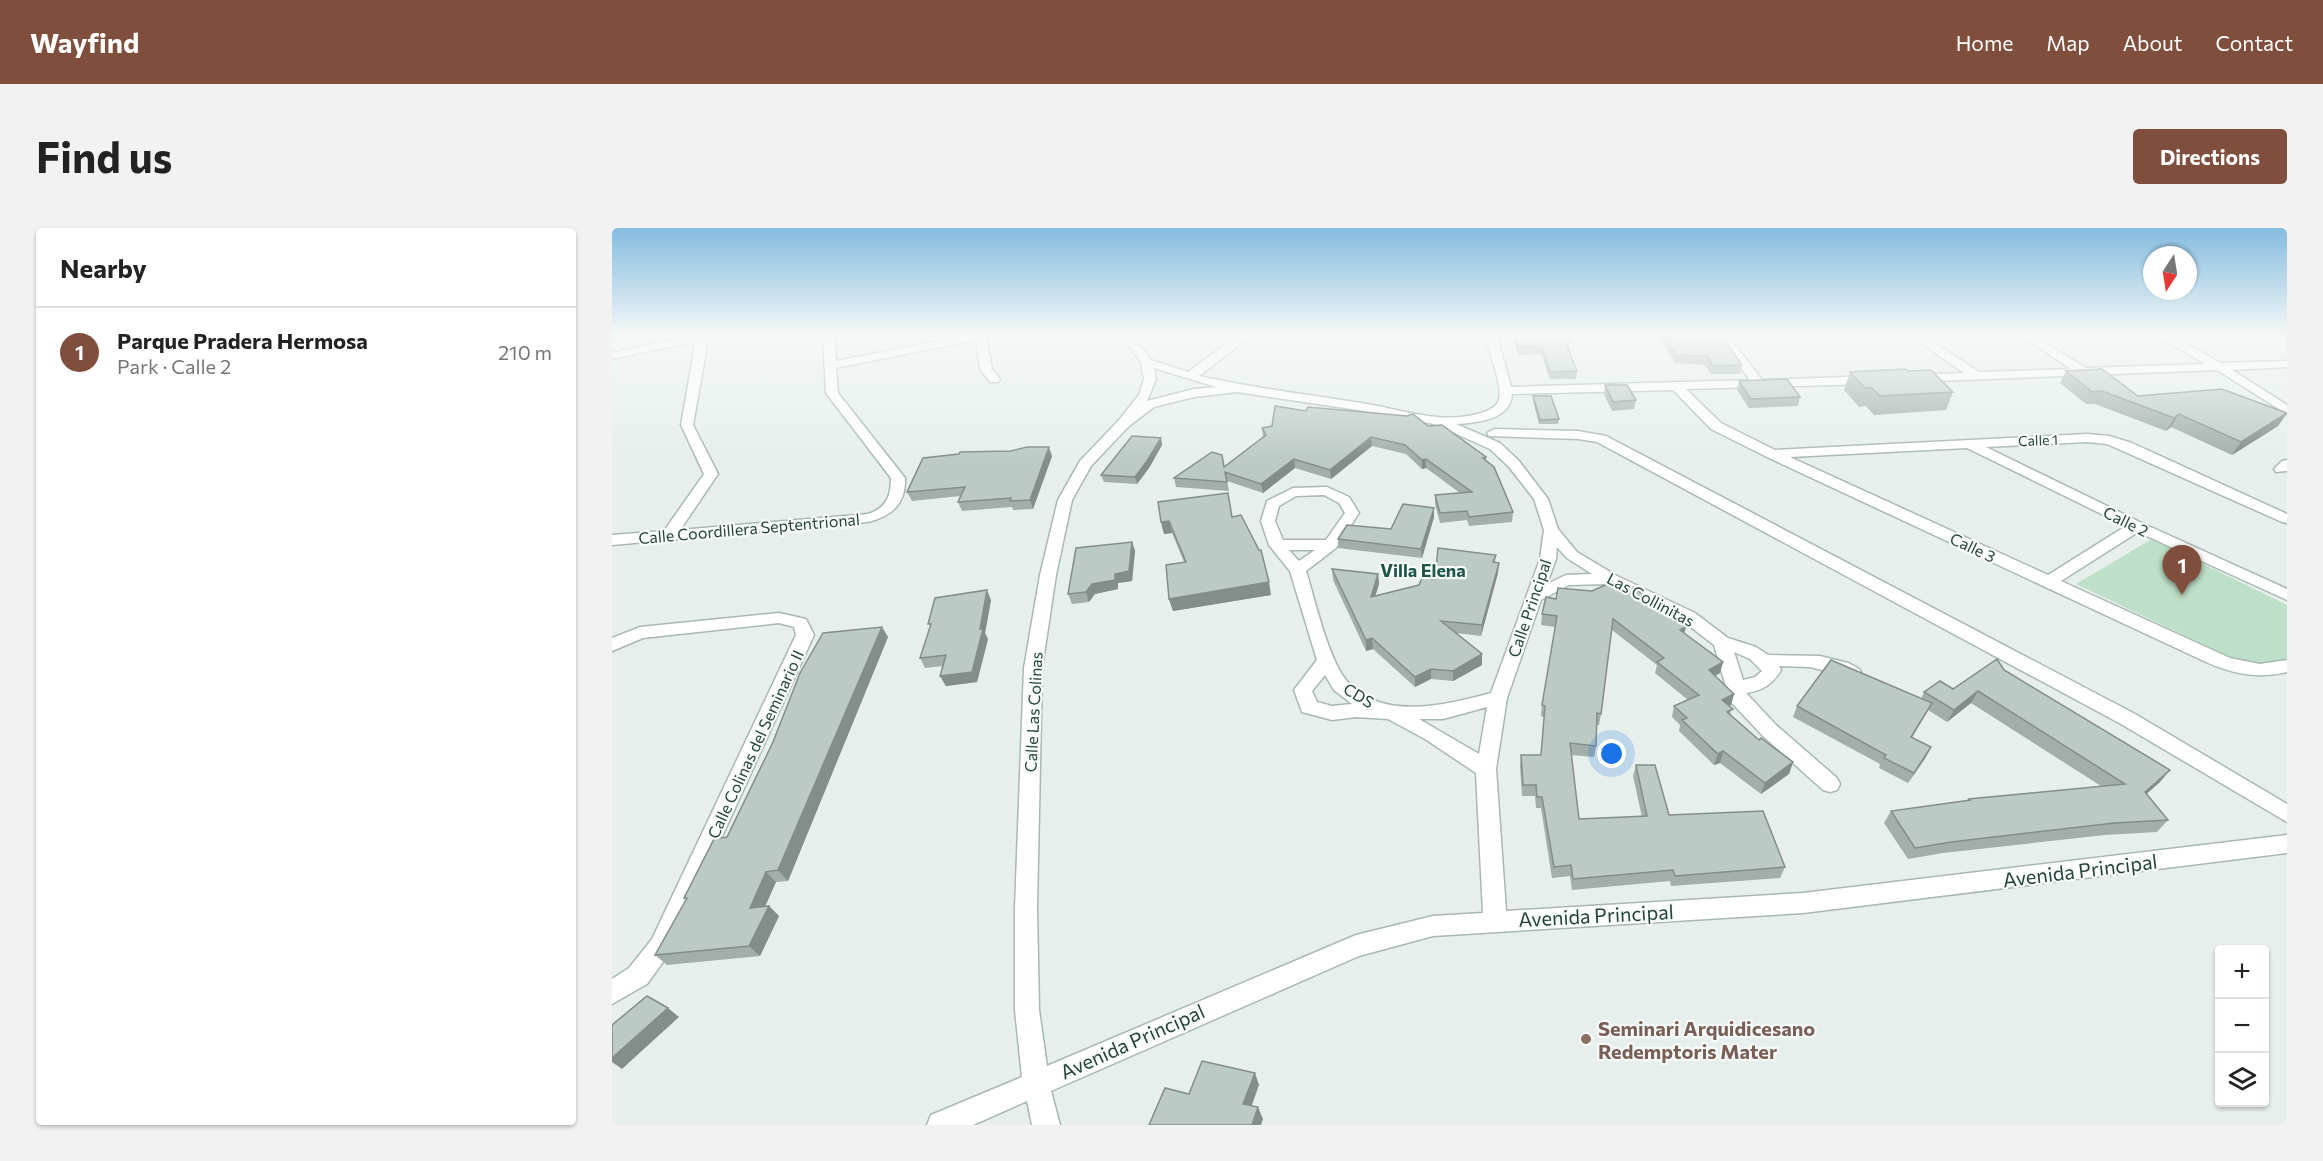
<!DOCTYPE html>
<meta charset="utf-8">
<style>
body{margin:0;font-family:Commissioner,sans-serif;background:#f2f2f2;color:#222}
.controls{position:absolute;right:18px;bottom:18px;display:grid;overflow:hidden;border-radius:6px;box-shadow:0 2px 4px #0004}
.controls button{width:54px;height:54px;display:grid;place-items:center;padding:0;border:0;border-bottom:2px solid #e0e0e0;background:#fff;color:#222;font:30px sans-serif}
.compass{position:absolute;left:1531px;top:18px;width:54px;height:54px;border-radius:50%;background:#fff;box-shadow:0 2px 4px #0004;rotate:192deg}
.you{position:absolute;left:1000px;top:526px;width:21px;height:21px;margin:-15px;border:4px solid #fff;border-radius:50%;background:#1a73e8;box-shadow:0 0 0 9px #1a73e833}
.badge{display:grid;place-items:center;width:39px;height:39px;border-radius:50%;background:#804e3d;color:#fff;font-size:20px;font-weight:700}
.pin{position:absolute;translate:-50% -50px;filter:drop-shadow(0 2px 3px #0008)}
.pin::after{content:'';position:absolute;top:32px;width:21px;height:18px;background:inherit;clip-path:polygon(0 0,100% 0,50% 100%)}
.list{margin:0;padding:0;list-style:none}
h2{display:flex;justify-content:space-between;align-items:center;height:78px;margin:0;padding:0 24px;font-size:26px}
h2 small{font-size:20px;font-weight:400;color:#767676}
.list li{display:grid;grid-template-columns:39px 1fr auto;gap:18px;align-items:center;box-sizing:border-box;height:90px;padding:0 24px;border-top:2px solid #e0e0e0}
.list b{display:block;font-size:22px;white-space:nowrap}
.list p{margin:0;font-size:20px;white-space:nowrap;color:#767676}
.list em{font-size:20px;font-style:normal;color:#767676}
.icon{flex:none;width:33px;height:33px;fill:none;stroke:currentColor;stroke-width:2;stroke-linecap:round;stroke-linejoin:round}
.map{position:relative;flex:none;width:1675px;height:897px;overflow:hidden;border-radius:6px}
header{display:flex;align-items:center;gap:36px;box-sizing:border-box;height:84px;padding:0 30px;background:#804e3d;color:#fff}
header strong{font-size:28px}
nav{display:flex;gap:33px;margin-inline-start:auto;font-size:21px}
.intro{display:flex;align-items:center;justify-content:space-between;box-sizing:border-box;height:144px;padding:0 36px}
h1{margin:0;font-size:42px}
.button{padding:15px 27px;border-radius:6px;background:#804e3d;color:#fff;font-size:21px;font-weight:700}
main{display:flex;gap:36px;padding:0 36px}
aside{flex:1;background:#fff;border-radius:6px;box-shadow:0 2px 4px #0004}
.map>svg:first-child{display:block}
.green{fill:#bfe0c8}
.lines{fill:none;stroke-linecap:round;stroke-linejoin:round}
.stream{stroke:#8ec9d4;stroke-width:4.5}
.minor-casing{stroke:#a8b8b2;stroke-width:3}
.minor{fill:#fff;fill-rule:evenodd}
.wall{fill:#a1aea9}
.shaded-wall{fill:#838d89}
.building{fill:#bbcac4;stroke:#838d89;stroke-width:1.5}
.education-dot{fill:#8d6e63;stroke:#f7fbf9;stroke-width:2}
.labels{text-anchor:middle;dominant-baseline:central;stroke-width:4.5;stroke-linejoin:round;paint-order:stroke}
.far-street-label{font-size:14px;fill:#24423a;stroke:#f7fbf9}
.street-label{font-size:16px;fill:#24423a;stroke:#f7fbf9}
.neighbourhood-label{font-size:18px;font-weight:bold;fill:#1f5548;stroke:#f7fbf9}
.near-street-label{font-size:20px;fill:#24423a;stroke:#f7fbf9}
.near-education-label{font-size:20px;font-weight:bold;fill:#785e54;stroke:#f7fbf9;text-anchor:start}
</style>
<header>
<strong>Wayfind</strong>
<nav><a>Home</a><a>Map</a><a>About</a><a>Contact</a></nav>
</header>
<div class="intro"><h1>Find us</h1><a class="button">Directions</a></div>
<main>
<aside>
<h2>Nearby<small></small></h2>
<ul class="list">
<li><span class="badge">1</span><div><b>Parque Pradera Hermosa</b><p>Park · Calle 2</p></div><em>210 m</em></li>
</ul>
</aside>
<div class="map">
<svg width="1675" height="897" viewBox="0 0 1675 897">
<rect width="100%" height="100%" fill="#e6efeb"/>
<path class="green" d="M1540,311l135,66v53l-18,7 -35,-6 -158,-75z"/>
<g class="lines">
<path class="stream" d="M0,109l6,-1"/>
<defs>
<path id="minor" d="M80,108h20l-8,4 2,11 -13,74 25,49 -38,56 188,-16c18,-6 23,-17 23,-36l-65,-85 -3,-57h11l2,25 128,-25h22l6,33 8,10 -2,3h-8l-10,-13 -4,-29 -140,28 2,25 67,85c1,26 -13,38 -37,44l-256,23v-10l52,-4 40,-57 -23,-49 13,-74 -1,-9 -81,17v-6z
M510,108h10l19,24 37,12 49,-36h41l-5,3h-26l-48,37c53,12 108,18 162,27 26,4 51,12 77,14 14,2 53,-1 60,-15 7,-12 -10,-51 -12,-66h11l14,51 239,-7 -33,-44h11l34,44 109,-4 6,4 -6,4 -185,5 35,34 54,27 312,-16 22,2 23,7 155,71v9l-5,-1 -175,-78 -20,-2 -101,5 156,76 145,66v11l-149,-68 -77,49 169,77 30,6 27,-4v12c-30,7 -54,2 -81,-10l-439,-205 -56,-28 -38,-39 -161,4c-1,26 -36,29 -56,30l44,19 19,18 29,38 10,30 19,23 40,24 78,37 33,25 28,9 12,8 52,1 28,7 10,5 3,4 -3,4 -6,2 -42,-11 -31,-1 2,4c-9,15 -18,20 -35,23l30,32 61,53 3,6 -3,6 -7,2 -7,-2 -61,-55 -32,-34 -16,-56 -31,-24 -75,-37 -39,1 -28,15 -34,98 -11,71 10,142 297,-18 484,-58v18l-484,60 -370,23 -74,20 -308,135 9,34h-28l-5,-24 -54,24h-46l4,-10 91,-38 -7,-67v-102l9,-240 16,-93 18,-75 22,-39 39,-41 20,-25 5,-16 -3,-17zM542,140l62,19 -22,2 -47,12 9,-22zM625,164l128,19 69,13 56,25 19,18 25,32 10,31 -4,29 -49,134c-46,12 -109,29 -145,-13 -18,-22 -31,-80 -40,-109l30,-23 23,-35 -10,-16 -22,-10 -34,1 -26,13 -6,20 8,24 21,26 27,89 -23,30 8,22 30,8 24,-3 32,2 37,20 51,34 7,140 -50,3 -77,19 -309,131 -8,-56 -2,-102 5,-240 14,-93 16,-75 19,-34 38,-40 25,-19 40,-10zM1355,220l159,78 -78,49 -258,-118zM712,267l15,8 6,10 -19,27h-43l-8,-19 4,-15 17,-10zM945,319l10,11 25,16 -26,1 -19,9 9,-25zM677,322h26l-16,11zM1122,424l16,7 12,12 -7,6 -12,3zM713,447l9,15 18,14 -20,2 -15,-4 -5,-11zM875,479l-8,47 -60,-35h24z
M1299,108h13l55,36 92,-3 -49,-33h12l52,32 119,-4 -48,-28h14l50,27 66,-2v6l-55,3 55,35v9l-70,-44 -303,12 -6,-4 2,-3 54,-2z
M882,201l84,2 28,5 529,278 152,90v18l-166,-98 -524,-282 -19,-3 -89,-3 -2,-3z
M1675,232v11l-11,1 -2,-3 8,-8z
M167,385l27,6 8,16 -146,320 -21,29 -35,20v-25l17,-11 23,-29 144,-304 -2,-8 -15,-4 -136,15 -31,13v-13l28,-11z"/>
</defs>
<use href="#minor" class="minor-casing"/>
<use href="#minor" class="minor"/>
</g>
<path class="wall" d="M901,108h54l2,8v6l8,21 -1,8h-26l-9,-25 -23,1z
M1048,108h62l20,29 -2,9h-29l-6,-9 -30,-2 -15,-25z
M1639,108h29l-2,3z
M1296,143l45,21 -7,18 -72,5 -8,-9 -7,1 -15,-17 6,-18z
M1454,143l72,25 149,17 -9,13 -46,29 -61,-28 -5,4 -71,-27h-9l-26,-21z
M1127,153l61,16 -2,9 -49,2 -12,-18z
M993,157l31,15 -2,9 -22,2 -8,-17z
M921,168l26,23 -1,5h-19l-6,-23z
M694,183l122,15 58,31v4l27,51 -1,10 -43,4 -2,-6 -27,3 -5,-19v-9l25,-2 -34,-25 -4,1 -16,-15 -34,-8 -41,33 -36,-11 -32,25 -36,-12 2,10 -53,-4 -2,-9 51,-12 38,-29 -1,-9 10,-2z
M549,210l1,7 -13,23 -12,16 -33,-2 -3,-7z
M440,228l-19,53 -20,1 -1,-3 -50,4 -4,-9 2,-6 -48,5 -5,-9z
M621,289l38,78 -98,16 -4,-12 15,-37 -12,-29 -8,1 -3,-12z
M822,289l-12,41 -84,-10v-9l53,-10z
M520,314l3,9 -3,30 -14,2v6l-23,5 -6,8 -17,2 -4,-10z
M884,327l-1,8 3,10 -17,63 -25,-3 26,21v11l-29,16 -22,-2 -16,8 -42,-38 -7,2 -33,-71 -1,-11 46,5 1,10 -4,12 44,-11z
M1009,362l102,72 -3,11 -5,3 19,18 -3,11 -2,1 2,9 28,25 34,22 -4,12 -28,20 -41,-31 -6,2 -35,-34 1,-6 -8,-8 2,-11 14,-6 -33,-27 2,-8 -45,-35 -11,84 -2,11h-3v21l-2,11 -23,-2 8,64 63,-2 -9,-41 3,-11 33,50 116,52 -5,11 -109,8 -1,-5 -98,9 -2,-14 -18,2 -11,-70h-5l-1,-12h-13l-2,-30 1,-11h20l3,-38 -3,-1 1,-11 13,-78 -14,-2 1,-11 14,-15 36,-8z
M379,372l-6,33 3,6 -11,43 -31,4 -6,-10 3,-10 -18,2 -5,-10z
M276,409l-100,244 -12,1 -11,24h4l10,10 -19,40 -93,9 -12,-10 31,-55 -2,-2 43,-61z
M1392,442l156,112 -14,12 22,26 -11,12 -52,3 -162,18 -35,6 -24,-36 7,-12 76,-10 1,-2 133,-13 -130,-83 -24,19 -19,-12 -16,28 14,19 -18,26 -29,-15 1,-4 -87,-47 4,-11 124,-7 3,-7 29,-3z"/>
<path class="shaded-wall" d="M1675,185l-9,13 -46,29 9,-13z
M1567,186l-8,13 -5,4 8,-13z
M759,209l1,9 -41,33 -1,-9z
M549,210l1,7 -13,23 -12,16 -2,-7z
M437,219l3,9 -19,53 -3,-9z
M682,231l1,9 -32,25 -2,-9z
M814,231v9l-4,1v-9z
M822,280v9l-12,41 -1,-9z
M557,293l3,12 -8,1 -3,-12z
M520,314l3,9 -3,30 -14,2v6l-23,5 -6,8 -3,-10 6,-8 23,-10z
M887,335l-1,10 -17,63 1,-11z
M766,346l1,10 -7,23 -1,-10z
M657,354l2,13 -98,16 -4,-12z
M375,362l4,10 -6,33 3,6 -11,43 -31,4 -6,-10 40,-47z
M270,399l6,10 -100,244 -10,-11z
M1074,399l-3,11 -3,-8z
M760,410l1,11 -7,2v-11z
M870,426v11l-29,16v-10z
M1111,434l-3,11 -14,8 3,-11z
M819,441v10l-16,8v-10z
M1366,463l-7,12 -24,19 7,-12z
M1122,466l-3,11 -12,6 3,-11z
M1319,519l-5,10 -18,26 6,-10z
M1111,523l-3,12 -6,2 4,-11z
M1181,534l-4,12 -28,20 4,-11z
M1558,542l-10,12 -25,22 10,-12z
M154,644l10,10 -16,36 -10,-10z
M157,678l10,10 -19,40 -11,-10z
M56,780l11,9 -57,52 -10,-7v-4z
M643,845l4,12 -11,31 -5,-12z
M646,879l5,12 -2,6h-9z"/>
<path class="building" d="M903,108h52l2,8h-3l11,27 -27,1 -8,-25h-24z
M1053,108h57l20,29 -29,1 -6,-10 -30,-1z
M1294,141l2,2 23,-1 22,22 -73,4 -8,-8h-7l-15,-16z
M1490,141l36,27 84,-7 65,24 -46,29 -62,-28 -5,4 -72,-27 -10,1 -26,-21z
M1175,151l13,18 -49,2 -12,-18z
M993,157h22l9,15 -23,2z
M921,168h18l8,23 -19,1z
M663,178l31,5 2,-4 99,9 6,-2 15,12 14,-1 44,32 -3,1 11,9 19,45 -44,5 -2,-6 -27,2 -5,-18 37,-3 -46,-33 -4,1 -17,-15 -34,-8 -41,33 -36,-11 -33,25 -36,-12 2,10 -53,-4 38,-26 10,3 2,12 42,-32 -4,-7 10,-2z
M520,208l29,2 -14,23 -12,16 -34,-2z
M415,219h22l-19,53 -20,1 1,-3 -53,4 7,-15 -58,5 16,-34 36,-4 1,-2 51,-1z
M616,265l4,24 9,-2 18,35h2l8,32 -100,17 -3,-34 20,-3 -17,-41 -8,1 -3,-20z
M791,276l31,4 -13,41 -83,-10 9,-14 44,4z
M520,314l-3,29 -14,3v6l-23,4 -6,8 -18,2 8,-46z
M826,320l58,7 -3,7 6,1 -17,62 -41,-4 41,33 -29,17 -22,-2 -16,8 -43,-39 -6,2 -34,-71 46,5 -7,23 48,-12 3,-7 13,1z
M1000,354l9,8 12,-3 53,40 -6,3 43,32 -14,8 25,24 -12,6 11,9 -6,3 32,28 2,-2 32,24 -28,21 -42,-32 -5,3 -36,-34 5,-2 -13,-12 25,-11 -42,-33 7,-4 -51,-39 -12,95 -4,-1 -1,33 -26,-3 9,76 68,-3 -11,-51h19l14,50 94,-4 22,56 -110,9 -2,-6 -100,9 -2,-14 -17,2 -12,-70h-5l-1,-12h-13l-2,-30h20l4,-49 -3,-1 15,-89 -15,-2 4,-17 10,2 2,-11 34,3z
M375,362l-7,39h3l-11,43 -32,4 6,-21 -26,3 11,-34h-3l7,-26z
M270,399l-104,243 -12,2 -16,36 19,-2 -20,40 -94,9 32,-57h-3l30,-59 13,-2 46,-95 27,-69 23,-40z
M1385,431l7,11 166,100 -25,22 23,28 -54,3 -163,19 -36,6 -24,-37 80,-11 -3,-1 157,-15 -147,-93 -24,19 -30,-18 16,-11 13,8z
M1219,432l101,43 -21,34 20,10 -17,26 -30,-15 2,-3 -89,-49z
M35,768l21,12 -56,50v-33z
M590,833l53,12 -12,31 15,3 -6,18h-103l16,-37 24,6z"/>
<linearGradient id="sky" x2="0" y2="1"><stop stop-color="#84bce0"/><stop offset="0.46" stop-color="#f4f8f6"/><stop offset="1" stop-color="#f4f8f6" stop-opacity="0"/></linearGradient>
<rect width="1675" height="233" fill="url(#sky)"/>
<circle class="education-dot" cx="974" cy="811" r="6"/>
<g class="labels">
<g class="far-street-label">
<text transform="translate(1426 212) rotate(-2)">Calle 1</text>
</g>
<g class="street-label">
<text transform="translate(1514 293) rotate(26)">Calle 2</text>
<text transform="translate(137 300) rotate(-5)">Calle Coordillera Septentrional</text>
<text transform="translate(1361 319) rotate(25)">Calle 3</text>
<text transform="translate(1039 371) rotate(28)">Las Collinitas</text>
<text transform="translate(917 380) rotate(-71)">Calle Principal</text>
<text transform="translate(747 467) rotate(31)">CDS</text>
<text transform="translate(421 484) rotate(-87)">Calle Las Colinas</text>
<text transform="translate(143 516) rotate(-65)">Calle Colinas del Seminario II</text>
</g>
<g class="neighbourhood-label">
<text x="811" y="342">Villa Elena</text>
</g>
<g class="near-street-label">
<text transform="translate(1468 642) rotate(-7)">Avenida Principal</text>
<text transform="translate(984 687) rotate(-3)">Avenida Principal</text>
<text transform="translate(520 813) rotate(-24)">Avenida Principal</text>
</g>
<g class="near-education-label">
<text x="986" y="800">Seminari Arquidicesano<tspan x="986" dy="23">Redemptoris Mater</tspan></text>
</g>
</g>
</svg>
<div class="controls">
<button>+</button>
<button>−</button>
<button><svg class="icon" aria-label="layers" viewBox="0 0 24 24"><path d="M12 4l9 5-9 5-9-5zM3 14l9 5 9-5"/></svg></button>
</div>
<svg class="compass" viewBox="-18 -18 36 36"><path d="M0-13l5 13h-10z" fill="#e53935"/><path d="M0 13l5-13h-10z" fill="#767676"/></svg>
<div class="you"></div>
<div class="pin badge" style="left:1570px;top:367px">1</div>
</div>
</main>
